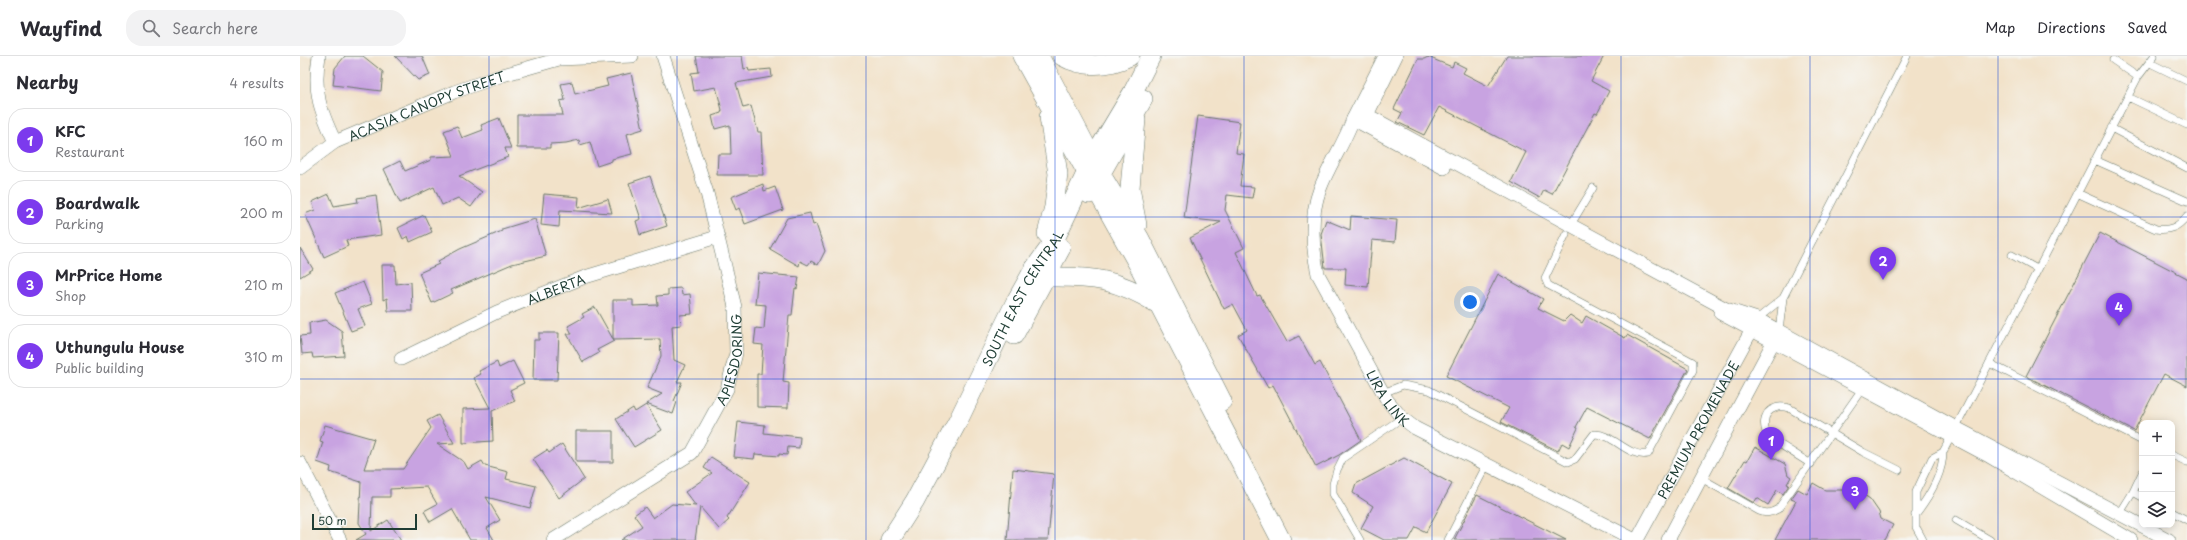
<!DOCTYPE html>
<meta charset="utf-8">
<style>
body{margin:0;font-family:"Playpen Sans",sans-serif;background:#f2f2f3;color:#2b2b33}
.controls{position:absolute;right:12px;bottom:12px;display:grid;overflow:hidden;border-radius:8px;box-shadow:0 2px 10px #0003}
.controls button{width:36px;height:36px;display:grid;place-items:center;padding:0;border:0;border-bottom:1px solid #e1e1e2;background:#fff;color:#2b2b33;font:20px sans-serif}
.scale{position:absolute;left:12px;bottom:10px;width:105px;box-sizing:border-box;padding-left:4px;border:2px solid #1f3d34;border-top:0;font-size:11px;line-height:14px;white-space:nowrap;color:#1f3d34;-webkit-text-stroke:3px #f6f6f2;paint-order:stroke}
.you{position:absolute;left:1170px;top:246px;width:14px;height:14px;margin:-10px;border:3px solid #fff;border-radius:50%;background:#1a73e8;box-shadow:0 0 0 6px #1a73e833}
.badge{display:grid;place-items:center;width:26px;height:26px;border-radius:50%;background:#7c3aed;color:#fff;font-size:13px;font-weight:700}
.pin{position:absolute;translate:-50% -33px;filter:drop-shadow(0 1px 2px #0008)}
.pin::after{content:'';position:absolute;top:21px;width:14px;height:12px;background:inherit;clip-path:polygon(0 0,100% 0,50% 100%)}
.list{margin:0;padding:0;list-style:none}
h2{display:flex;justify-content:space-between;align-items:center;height:52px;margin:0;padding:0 16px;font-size:17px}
h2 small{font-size:13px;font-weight:400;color:#7c7c81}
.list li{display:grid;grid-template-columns:26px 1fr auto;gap:12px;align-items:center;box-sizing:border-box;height:64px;margin:0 8px 8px;padding:0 8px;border:1px solid #e1e1e2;border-radius:16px}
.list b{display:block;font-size:15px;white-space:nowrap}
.list p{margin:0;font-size:13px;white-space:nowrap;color:#7c7c81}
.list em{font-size:13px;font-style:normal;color:#7c7c81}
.icon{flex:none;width:22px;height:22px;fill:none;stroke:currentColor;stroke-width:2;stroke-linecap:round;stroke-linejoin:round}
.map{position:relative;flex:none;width:1887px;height:484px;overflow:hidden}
header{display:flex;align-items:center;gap:24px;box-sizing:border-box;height:56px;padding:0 20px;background:#fff;border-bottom:1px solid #e1e1e2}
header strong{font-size:19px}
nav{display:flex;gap:22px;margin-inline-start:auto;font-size:14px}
.search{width:280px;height:36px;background:#f2f2f3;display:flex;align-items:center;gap:10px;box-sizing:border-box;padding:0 14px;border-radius:16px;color:#7c7c81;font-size:15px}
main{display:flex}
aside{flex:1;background:#fff}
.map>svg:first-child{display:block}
.building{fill:#c8a3e1}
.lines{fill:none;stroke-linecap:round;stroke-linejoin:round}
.lane-casing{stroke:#697768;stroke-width:8}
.street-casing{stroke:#697768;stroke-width:14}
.secondary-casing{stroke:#697768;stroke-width:20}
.lane{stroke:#fff;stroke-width:7}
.street{stroke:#fff;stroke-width:13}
.secondary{stroke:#fff;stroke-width:19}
.grid{fill:none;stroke:#1d4ed8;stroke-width:1;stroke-opacity:0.55}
.labels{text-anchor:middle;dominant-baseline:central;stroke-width:3;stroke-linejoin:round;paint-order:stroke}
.street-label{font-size:13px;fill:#1f3d34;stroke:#f6f6f2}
</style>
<header>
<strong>Wayfind</strong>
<div class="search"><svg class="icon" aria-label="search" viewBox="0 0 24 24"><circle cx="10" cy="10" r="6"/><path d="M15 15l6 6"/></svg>Search here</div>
<nav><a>Map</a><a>Directions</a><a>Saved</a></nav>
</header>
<main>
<aside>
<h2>Nearby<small>4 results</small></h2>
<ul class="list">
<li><span class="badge">1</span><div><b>KFC</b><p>Restaurant</p></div><em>160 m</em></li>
<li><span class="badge">2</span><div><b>Boardwalk</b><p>Parking</p></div><em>200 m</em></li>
<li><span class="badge">3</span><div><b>MrPrice Home</b><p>Shop</p></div><em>210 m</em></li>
<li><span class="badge">4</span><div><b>Uthungulu House</b><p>Public building</p></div><em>310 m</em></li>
</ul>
</aside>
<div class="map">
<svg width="1887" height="484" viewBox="0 0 1887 484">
<rect width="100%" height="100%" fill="#f6f6f2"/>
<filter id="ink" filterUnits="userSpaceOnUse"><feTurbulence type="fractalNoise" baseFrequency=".025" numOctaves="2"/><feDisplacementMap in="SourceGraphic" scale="8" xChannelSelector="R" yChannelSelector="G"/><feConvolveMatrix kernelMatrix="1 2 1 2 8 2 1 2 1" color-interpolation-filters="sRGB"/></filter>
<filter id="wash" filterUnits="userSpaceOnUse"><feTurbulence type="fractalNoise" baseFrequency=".012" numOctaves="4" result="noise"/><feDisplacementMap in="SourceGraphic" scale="16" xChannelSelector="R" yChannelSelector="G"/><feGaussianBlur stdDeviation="0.9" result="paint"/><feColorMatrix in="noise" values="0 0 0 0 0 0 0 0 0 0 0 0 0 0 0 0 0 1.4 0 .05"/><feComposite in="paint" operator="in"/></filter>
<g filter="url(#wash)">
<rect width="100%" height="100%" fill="#f2e2c9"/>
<g id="blocks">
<path class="building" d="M45,0h18l20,16 -2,19 -48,-6 2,-17z
M95,0h27l8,19 -12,5z
M396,0h46l2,13 4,-1 1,3 22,-2 1,8 -36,6 7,25 8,-2 7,26h3l2,43h-46l1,-21h13l-1,-29 -15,4 -3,-13 9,-3 1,-3 -6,-23 -22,4 -3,-18 8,-1z
M1207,0h97l-13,25 18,10 -12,23 -2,-1 -43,81 -8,-4 -4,8 -29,-16 15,-30 -87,-45 -15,28 -27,-13 5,-9 -8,-4 24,-50h6l4,-2 24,10 2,-5 12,6 -3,5 25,13z
M331,17l12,56 -16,5 5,20 -20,5v2l-15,5 -7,-24 -10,3 -1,-5 -13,3 -16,1v4h-33v-33h46l-3,-14 5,-1 -4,-16 11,-2 3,12 33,-8 -2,-7z
M898,60l42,6 -4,31 8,1 -4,32 14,1 -2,11 -25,-3 -2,15 19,38 -8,4 21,44 3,-1 27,47 12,-6 16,29 5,-3 41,78 -22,15 -23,12 -43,-82 -5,3 -30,-53 9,-5 -14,-26 -9,5 -34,-71 31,-16 -37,-4z
M199,62l12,30h-6l3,9 -49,19 23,16 -11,15 -13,-9 -16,7 -8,-18 -34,16 -16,-34 16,-8 5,10 26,-11v-3l23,-1 -10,-25 13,-5 5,12 21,-8 -2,-5z
M350,120l17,50 -27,9 -4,-14 5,-2 -12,-36z
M463,128l1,7 11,-4 8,23 -38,14 -6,-16 -3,2 -5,-13z
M29,138l5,12 24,-4 -1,-4 19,-3 5,40 -35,5 2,6 -24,11 -19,-43 10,-4 -3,-8z
M244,138l35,3 -1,11 30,-9 4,14 -52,-3 -1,17 -18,-2z
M510,157l3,12 3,-1 9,27 -7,14 -7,-4 -3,4 -8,-4 -1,5 -29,-17 17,-31z
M124,159l8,17 -22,10 -2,-6 -5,3 -5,-11z
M1051,160l46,4 -2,22 -23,-2 -4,47 -23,-2 1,-17h-21l-4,-34 5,-14 24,10z
M235,163l11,37 -34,8 -61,26 2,3 -21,10 -13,-30 20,-9 -1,-3 22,-12 42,-18v-2z
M1800,177l87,45v108l-23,-12 -30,57 -108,-55z
M0,192l13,21 -13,8z
M82,209h13l1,19 15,-2 1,29h-24l-1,-13 -4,2z
M458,217l41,4 -2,12 -2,-1 -3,27h-3l-6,67 6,1 -1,25 -31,-1v-33h4l2,-29 -9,-1 2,-16 8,1 2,-24 -11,-1z
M1198,218l45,25 -5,9 26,13 6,-6 12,8 4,-7 39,22 2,-3 61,34 -38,70 -63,-32 -11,20 2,1 -9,19 -7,-4 -4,8 -57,-29 8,-14 -63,-32z
M63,226l9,22 -14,5 7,17 -14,5 -16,-38z
M381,232l1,7 8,-1 2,20 -12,1 1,10 -9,1 2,34 11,5 -8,17h5l-8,19 3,1 -4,12 -27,-10 16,-10 -15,-6 14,-32 -1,-17 -47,1v-40h20v6l25,-1 -1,-9 11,-1v-6z
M295,251l19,34 -17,9 2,3 -16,9 -16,-28h5l-4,-8 16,-9 -2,-3z
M26,264l16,11 2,25 -31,2 -1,-5 -10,1 -2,-18 10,-1 -1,-12z
M239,277h20l-2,47h-24l1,-40h5z
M213,305l11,22 -14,7 5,11 -23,10 1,30 -30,2v-34l27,-1 -16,-30 7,-4 -2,-3 18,-9 2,6z
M346,349l16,25 -28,17 -18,-28 17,-11 2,4z
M138,359l16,28 -17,1 27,18 4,7 14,-8 3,5 23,6 -2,7 30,7 -6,22 -44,-11 14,23 -13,8 7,12h-24l-18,-31 -22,13 -6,-11 13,-7 -10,-17 -37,2v8h-18l-1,34 17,-11 13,20h-45l10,-6 -7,-11 2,-41 -31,-10 1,-5 -14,-5 6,-20 -3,-1 5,-16 49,14 -10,30h39l28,-41 -4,-7z
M438,366l27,3 -1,8 36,4 -1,11 -11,-1 -1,8 -8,-1v2l-24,-2 -1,5 -20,-2z
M276,375h37v31h-37z
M262,388l22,35 -25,19 -26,-39 14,-9 2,3z
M1455,391l30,17 3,11 3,2 -4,7 2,1 -6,9 -6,-4 -9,15 -11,-7 -3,5 -26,-15 17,-28 2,1z
M411,401l39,25 -23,36 2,2 -10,9 -19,-22 -5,33h-74l21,-14 -8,-11 11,-8 8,11 19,-14 24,2 -11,-14 27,-19 -8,-5z
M1104,402l48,26 -26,48 -10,-5 -7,13h-25l-23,-12 12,-22 -20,-13 3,-9z
M713,413l41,5 -6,66h-41z
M1513,427l12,7h25l11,3 9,6 9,13 2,7 12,6 -8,15h-110l21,-39 -5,-2 7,-10 9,5z
M1177,439l89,45h-112z"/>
</g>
</g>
<g filter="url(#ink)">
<use href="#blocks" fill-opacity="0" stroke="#697768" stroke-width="1"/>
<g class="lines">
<defs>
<path id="lane" d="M1813,4l25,17
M1850,7l37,18
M1828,41l59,28
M1811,72l76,40
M1795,104l92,41
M1777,137l79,36c14,2 22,-2 31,-13
M1270,170l23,-38
M1712,199l25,14
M1457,263l26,-21
M1479,275l4,-33 124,-242
M1689,307l153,78
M1083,337l20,-8 26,5 139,72 7,-3 19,-25c19,-1 34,24 54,20l45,-84v-8l-145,-77 -3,-7 2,-4 19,-40
M1872,399l15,7
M1511,408l-41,-26c-8,-9 -8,-26 5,-30 4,-2 10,-1 14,0l74,44 36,18
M1401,422l58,33c7,3 12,2 19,-2l84,-120
M1833,436l9,5
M1872,456l15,8
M1820,457l13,-21 9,-19
M1615,459c14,-18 28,-40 28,-63l195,-375 16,-21
M1656,464l34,20
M1060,484l-27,-46v-10l4,-14 6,-12 59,-40
M1148,484l39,-76
M1623,484l-7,-13v-35l16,-34 11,-6"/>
<g id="street">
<path d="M19,0c-6,36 1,54 16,86"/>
<path d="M1085,0l-32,63 91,49"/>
<path d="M1096,0l-29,59 359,194 31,10 199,109 213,112"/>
<path id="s1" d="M1053,63c-9,25 -24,46 -33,70 -10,26 -8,59 -2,85l69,126 15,18 13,10 220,112"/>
<path id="s2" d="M0,112l35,-26 119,-50 49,-17 56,-16 73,-3"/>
<path d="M1420,257l267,142 144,85"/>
<path id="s3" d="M101,303l96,-47 88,-35 132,-40"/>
<path d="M0,407l40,77"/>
<path id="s4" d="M253,484l139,-87 35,-64 9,-36 -1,-46 -28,-114 -44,-137"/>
<path id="s5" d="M1337,484l118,-216"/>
<path d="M1368,484l109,-205"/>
</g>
<g id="secondary">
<path d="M722,0l117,210 142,274"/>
<path d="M739,0l61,117 40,66 82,162"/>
<path d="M762,0c21,12 46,11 68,0"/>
<path d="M836,63l-6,69 7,37"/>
<path d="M789,138l54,-95"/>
<path d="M747,178l7,-27 4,-33 -9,-57"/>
<path d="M746,221c47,-1 71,2 112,27"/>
<path d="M714,279l47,-87"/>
<path id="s6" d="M590,484l25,-39 43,-80 57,-118 19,-34 19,-26 40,-84 40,-67 18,-36"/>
</g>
</defs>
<use href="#lane" class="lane-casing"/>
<use href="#street" class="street-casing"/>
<use href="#secondary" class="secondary-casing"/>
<use href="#lane" class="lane"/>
<use href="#street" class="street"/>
<use href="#secondary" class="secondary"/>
</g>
</g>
<path class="grid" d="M189,0v484M377,0v484M566,0v484M755,0v484M944,0v484M1132,0v484M1321,0v484M1510,0v484M1698,0v484M0,161h1887M0,323h1887"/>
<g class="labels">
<g class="street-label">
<text stroke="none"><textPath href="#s2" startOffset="142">ACASIA CANOPY STREET</textPath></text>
<text stroke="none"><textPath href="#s3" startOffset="170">ALBERTA</textPath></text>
<text stroke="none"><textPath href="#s6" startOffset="276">SOUTH EAST CENTRAL</textPath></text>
<text stroke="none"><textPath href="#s4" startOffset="267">APIESDORING</textPath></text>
<text stroke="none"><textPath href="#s1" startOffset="306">LIRA LINK</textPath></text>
<text stroke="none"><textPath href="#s5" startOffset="126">PREMIUM PROMENADE</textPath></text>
</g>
</g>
</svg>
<div class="controls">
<button>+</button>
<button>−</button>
<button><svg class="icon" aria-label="layers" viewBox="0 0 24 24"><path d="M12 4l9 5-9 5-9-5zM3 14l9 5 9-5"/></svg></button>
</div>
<div class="scale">50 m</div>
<div class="you"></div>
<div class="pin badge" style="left:1471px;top:404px">1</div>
<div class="pin badge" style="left:1583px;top:224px">2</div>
<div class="pin badge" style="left:1555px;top:454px">3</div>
<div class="pin badge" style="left:1819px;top:270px">4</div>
</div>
</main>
